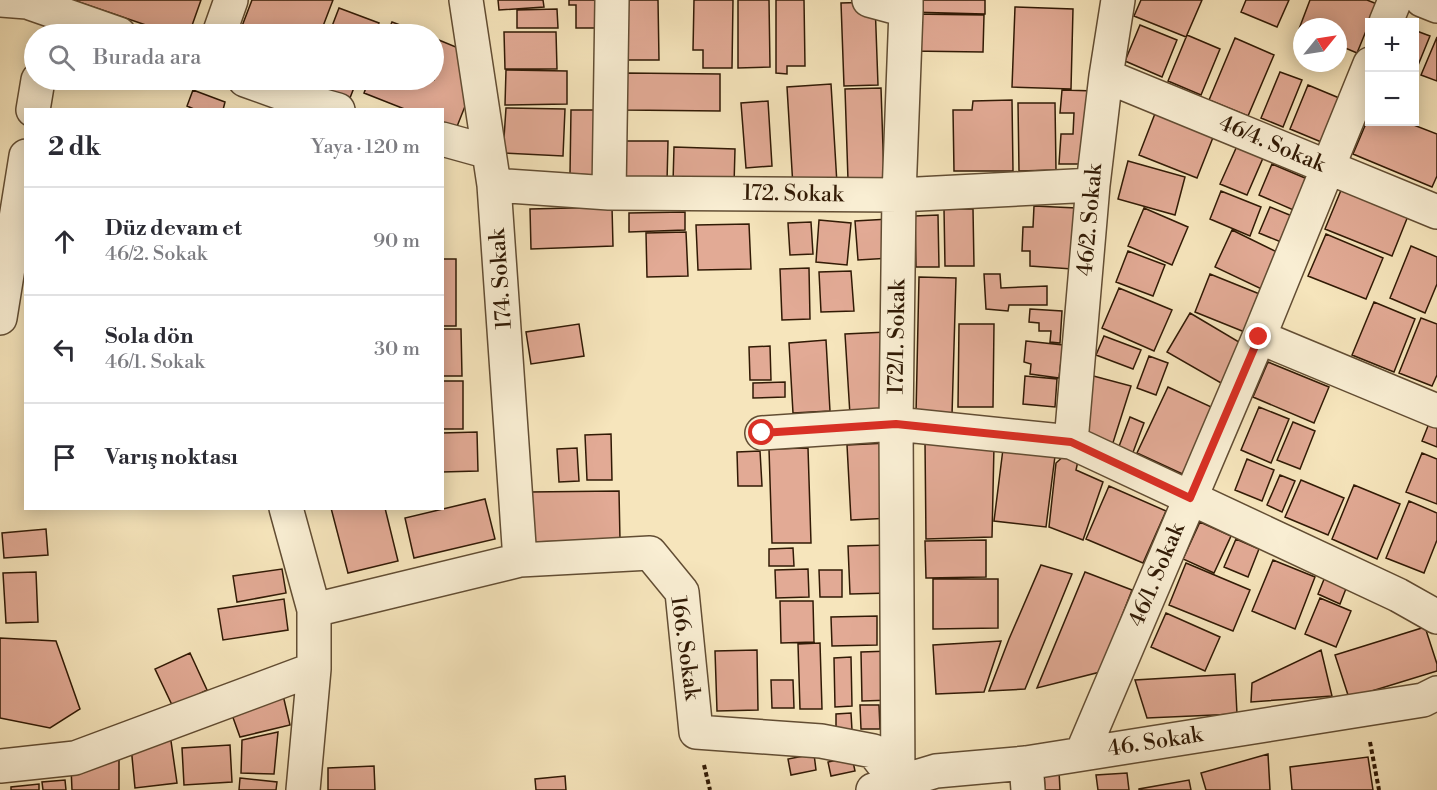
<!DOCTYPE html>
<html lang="tr">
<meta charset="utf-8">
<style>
body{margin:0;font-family:"Libre Bodoni",serif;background:#f7f7f7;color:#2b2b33}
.controls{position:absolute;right:18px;top:18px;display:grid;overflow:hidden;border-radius:0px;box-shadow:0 3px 15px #0003}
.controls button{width:54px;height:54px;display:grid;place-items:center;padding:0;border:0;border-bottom:2px solid #e1e1e2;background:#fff;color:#2b2b33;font:30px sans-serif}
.compass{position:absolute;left:1293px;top:18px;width:54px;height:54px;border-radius:50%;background:#fff;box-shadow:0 3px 15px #0003;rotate:60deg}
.stop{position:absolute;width:18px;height:18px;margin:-14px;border:4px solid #d93025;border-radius:50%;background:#fff}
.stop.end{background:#d93025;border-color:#fff;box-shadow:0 2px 6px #0008}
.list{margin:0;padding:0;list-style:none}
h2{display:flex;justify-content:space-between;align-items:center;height:78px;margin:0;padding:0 24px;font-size:26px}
h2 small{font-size:20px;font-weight:400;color:#7c7c81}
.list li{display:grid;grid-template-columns:39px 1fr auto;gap:18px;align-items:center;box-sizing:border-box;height:108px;padding:0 24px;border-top:2px solid #e1e1e2}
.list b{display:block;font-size:22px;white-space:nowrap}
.list p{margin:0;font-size:20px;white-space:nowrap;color:#7c7c81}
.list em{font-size:20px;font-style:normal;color:#7c7c81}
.icon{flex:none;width:33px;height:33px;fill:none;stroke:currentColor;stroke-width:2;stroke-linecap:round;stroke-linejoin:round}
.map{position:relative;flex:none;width:1437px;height:790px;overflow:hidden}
.search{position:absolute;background:#fff;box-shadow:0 3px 15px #0003;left:24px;top:24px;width:420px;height:66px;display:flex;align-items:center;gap:15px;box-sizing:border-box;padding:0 21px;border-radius:33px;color:#7c7c81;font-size:22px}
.panel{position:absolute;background:#fff;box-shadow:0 3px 15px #0003;left:24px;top:108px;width:420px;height:402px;border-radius:0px}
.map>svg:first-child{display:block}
.building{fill:#e2aa95;stroke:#311a05;stroke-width:1.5}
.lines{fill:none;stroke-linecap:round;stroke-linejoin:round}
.minor-casing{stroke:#624d33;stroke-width:36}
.path{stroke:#311a05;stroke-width:4;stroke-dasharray:4.5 3;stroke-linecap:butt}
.minor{stroke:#f9eed3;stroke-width:33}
.route{stroke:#d93025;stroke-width:8}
.labels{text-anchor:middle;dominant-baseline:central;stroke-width:4.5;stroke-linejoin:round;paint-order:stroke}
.street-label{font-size:22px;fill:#311a05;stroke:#f9eed3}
</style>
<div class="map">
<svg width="1437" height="790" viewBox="0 0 1437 790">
<rect width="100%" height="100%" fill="#f6e5bc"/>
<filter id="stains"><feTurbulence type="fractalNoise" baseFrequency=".00333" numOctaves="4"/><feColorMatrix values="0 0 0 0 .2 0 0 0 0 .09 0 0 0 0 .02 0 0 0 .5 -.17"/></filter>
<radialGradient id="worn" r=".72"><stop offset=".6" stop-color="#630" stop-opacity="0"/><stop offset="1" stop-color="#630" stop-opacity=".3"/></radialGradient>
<path class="building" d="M73,0h128l-12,34h-17z
M252,0h81l-13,34h-81z
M498,0h45l1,7 -45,3z
M569,0h38l-1,28h-30v-23h-7z
M618,0h40l1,60h-41z
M694,0h39l-1,68h-29v-18h-10z
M738,0h31l1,67 -32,1z
M776,0h28l1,66h-18v8l-11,-1z
M909,0h76v14l-76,-2z
M1141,0h61l-16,37 -52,-21z
M1246,0h43l-12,27 -36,-15z
M1310,0h57l10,4 -20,49 -19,-8v-18h-36v3l-3,-1z
M875,2l3,83 -34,1 -3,-83z
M1015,7l58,2 -2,80 -59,-2z
M339,8l40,15 -5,11h-45z
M557,9l1,19h-41v-18z
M909,14l75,1 -1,37 -74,-1z
M392,22l32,12h-37z
M1140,25l37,15 -15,37 -37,-16z
M1414,30l16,6 -16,39z
M504,32h52l1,37h-52z
M1187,35l33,14 -19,46 -33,-14z
M1437,37v44l-16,-6z
M434,38l34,14 7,29 -19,48 -14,-6v-13h-35l-43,-17 5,-13h65z
M1235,38l39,17 -26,61 -39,-16z
M506,70l61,1v33l-62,1z
M1280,72l22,8 -19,47 -22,-9z
M626,73l94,1v37l-95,-1z
M311,80h46l-9,23 -40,-16z
M831,84l6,100 -44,3 -6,-100z
M1308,85l36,15 -18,44 -36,-15z
M881,88l3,90 -36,2 -3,-91z
M193,90l32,12 -2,8h-27l-9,-4z
M1062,90l33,1 -5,73h-31l2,-30h12l1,-21h-14z
M1012,100l1,71h-59l-1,-61h19l1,-9z
M768,101l4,65 -26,2 -5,-65z
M1018,103h37l1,67 -37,1z
M506,108l59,1 -2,47 -60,-3z
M571,110h25l-1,65 -25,-1z
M1156,111l58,24 -17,43 -58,-23z
M1370,114v8h36l31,12v42l-5,11 -79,-33z
M623,141h45l-1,41h-44z
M1237,146l26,12 -16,37 -27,-11z
M674,147l61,2 -1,36 -61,-2z
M1128,161l57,16 -10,38 -57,-16z
M1272,164l40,17 -14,31 -39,-17z
M1344,183l66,28 -18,45 -67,-27z
M1221,191l40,16 -11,29 -40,-17z
M1034,206l42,2 -4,61 -42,-3v-15h-8l1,-24h10z
M612,207l1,39 -82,3 -1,-40z
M1270,207l22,9 -11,26 -22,-9z
M1144,208l44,19 -16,38 -44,-19z
M944,209h29l1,57h-29z
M685,212v18l-56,2v-19z
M938,215l1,52h-23l-1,-51z
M889,219l2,39 -33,2 -3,-39z
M819,220l32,3 -4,42 -31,-3z
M811,222l2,32 -23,1 -2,-32z
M749,224l2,45 -53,1 -2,-45z
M1232,230l55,27 -17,36 -55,-26z
M686,232l2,44 -41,1 -1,-44z
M1326,234l57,24 -17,41 -58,-23z
M1411,246l26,11v27l-12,29 -35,-15z
M1128,251l37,14 -12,31 -37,-14z
M442,259h14v67h-14z
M809,268l1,51 -28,1 -2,-51z
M851,271l3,40 -33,1 -2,-40z
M984,274h16l1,14 46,-2v19h-38l-1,6 -22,-2z
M1210,274l57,23 -15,38 -57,-23z
M919,277l37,1 -4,137 -36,-1z
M1119,288l53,22 -18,41 -52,-23z
M1374,302l41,17 -21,53 -42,-17z
M1030,309l32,2 -2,32 -10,-1 1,-11h-12v-8l-10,-1z
M1190,313l54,32 -23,38 -54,-31z
M1421,318l16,6v51l-5,11 -33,-13z
M579,324l5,32 -53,8 -5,-32z
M959,324h35l-1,83h-35z
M442,329h19l1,47h-20z
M887,332l5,81 -42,2 -5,-81z
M1104,336l37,14 -8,19 -37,-14z
M826,340l4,71 -37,2 -4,-70z
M1026,341l37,4 -4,33 -29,-4 1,-10 -7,-2z
M770,346l1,34h-21l-1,-33z
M1149,356l19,7 -12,32 -19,-7z
M1268,362l61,25 -15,36 -61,-26z
M1086,374l45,12 -20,63 -32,-16z
M1025,376l32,3 -2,28 -32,-3z
M442,381h21v48h-21z
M785,382v15l-32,1v-15z
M1168,387l52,24 -31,66 -52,-24z
M1259,407l30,12 -18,44 -30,-13z
M1130,417l14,6 -12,32 -14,-6z
M1430,421l7,3v23l-15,-6z
M1293,422l22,9 -15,38 -23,-9z
M477,432l1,39 -36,1v-39z
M611,434l1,46h-25l-2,-45z
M925,442l69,4 -2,91 -66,2z
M888,443l4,75 -41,2 -4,-75z
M577,448l2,33 -20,1 -2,-33z
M808,448l3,95h-39l-3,-94z
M1003,449l52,7 -9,71 -52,-6z
M760,451l2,35h-24l-1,-34z
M1422,453l15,6v45l-31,-12z
M1065,455l13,6 -2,9 27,12 -20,58 -34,-13 7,-64z
M1247,459l27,11 -12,31 -27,-11z
M1280,475l15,6 -13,31 -15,-7z
M1301,480l43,18 -16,37 -43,-18z
M1354,485l46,19 -23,55 -45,-20z
M1109,486l57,25 -23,52 -57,-24z
M619,491l1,49 -90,2 -1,-50z
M485,499l10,40 -81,19 -9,-40z
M1409,501l28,12v27l-13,33 -38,-15z
M331,508h54l13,53 -50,12z
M1200,522l31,14 -17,37 -31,-14z
M46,529l2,26 -44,3 -2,-25z
M1236,539l23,10 -11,28 -24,-10z
M986,540v37l-60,1 -1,-37z
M889,545l1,48 -40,1 -2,-48z
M793,548l1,18h-25v-17z
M1273,560l42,17 -20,52 -43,-18z
M1186,563l64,27 -17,41 -64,-26z
M1041,565l31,9 -47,115 -36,2 20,-52z
M282,569l4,24 -49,9 -4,-26z
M808,569l1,28 -33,1 -1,-28z
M819,570h23v27h-22z
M36,572l2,50 -32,1 -3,-50z
M1085,572l47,18 -32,82 -63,16z
M1327,572l22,9 -9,23 -22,-10z
M933,579h65v49l-65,1z
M1320,598l31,13 -15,36 -31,-13z
M284,599l4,31 -65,10 -5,-31z
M780,601h33l1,41 -33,1z
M1166,613l54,24 -15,34 -54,-24z
M877,616v29l-45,1 -1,-29z
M1425,627l12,37v7l-88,27 -14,-43z
M0,638l56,3 24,68 -30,19 -50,-10z
M1001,641l-17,51 -48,2 -3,-49z
M820,643l2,66h-22l-2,-65z
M757,650l1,60 -41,1 -2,-60z
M1321,650l11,46 -81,6 1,-19z
M891,651l2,49 -31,1 -1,-49z
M190,653l17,37 -34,17 -18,-38z
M851,657l1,49 -17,1 -1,-49z
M1235,674l2,40 -90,4 -12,-38z
M771,680h22l1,28h-22z
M283,695l7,30 -50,12 -9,-25z
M860,705h19l1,24h-19z
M851,713l1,17h-16v-16z
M278,732l-4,42 -33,-1 1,-33z
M170,734l7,49 -42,5 -4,-42z
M230,745l2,37 -48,3 -2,-37z
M119,752v38h-47l-1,-23z
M814,754l2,16 -25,5 -3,-16z
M1268,754l2,36h-64l-5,-17z
M852,757l3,14 -24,5 -3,-14z
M1368,757l5,33h-81l-2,-23z
M374,766l1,24h-47v-22z
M1059,771l1,19h-15l-1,-18z
M1127,773l2,17h-31l-2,-15z
M565,776l1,14h-30l-1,-11z
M240,778l37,4 -1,8h-37z
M65,780l1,10h-23l-1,-8z
M1189,780l2,10h-52v-1z
M39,784v6h-28v-3z"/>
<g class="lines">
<defs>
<path id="minor" d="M0,0l27,2 92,32
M466,0l28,185 26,375
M869,0l37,10
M1422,0l15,6
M1386,22l9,-22
M219,34l12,-34
M1106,76l331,136
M245,80l50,18 43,12
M33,110l5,-30
M442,139l47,13
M494,185l115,8 290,2 194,-10
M609,193l3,-193
M0,318l26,-162
M1259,337l178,74
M762,433l134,-9 175,18 327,153 39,22
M1071,442l22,-257 13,-109 12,-76
M286,508l28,102v59l-11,121
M314,610l206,-50 130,-7 32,39 14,140 125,9 52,10 25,32
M1082,753l177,-416 111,-273
M1026,763l2,27
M0,766l75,-8 239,-89
M898,783l-2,-359 3,-229 7,-185v-10
M873,790l63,-19 90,-8 397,-63 14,-7"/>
</defs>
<use href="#minor" class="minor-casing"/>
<path class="path" d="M1370,742l9,48
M704,765l6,25"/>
<use href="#minor" class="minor"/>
</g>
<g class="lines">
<path class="route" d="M762,433l134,-9 175,18 119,56 69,-161"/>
</g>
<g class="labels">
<g class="street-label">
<text transform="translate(1272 144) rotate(23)">46/4. Sokak</text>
<text transform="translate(793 194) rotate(1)">172. Sokak</text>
<text transform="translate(1090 220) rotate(-85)">46/2. Sokak</text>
<text transform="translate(501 279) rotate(-94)">174. Sokak</text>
<text transform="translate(897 337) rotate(-89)">172/1. Sokak</text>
<text transform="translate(1157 575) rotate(-67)">46/1. Sokak</text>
<text transform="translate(685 648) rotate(82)">166. Sokak</text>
<text transform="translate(1155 742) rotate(-9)">46. Sokak</text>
</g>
</g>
<rect width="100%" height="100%" filter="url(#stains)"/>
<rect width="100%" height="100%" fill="url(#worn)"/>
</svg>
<div class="controls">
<button>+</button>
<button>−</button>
</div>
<svg class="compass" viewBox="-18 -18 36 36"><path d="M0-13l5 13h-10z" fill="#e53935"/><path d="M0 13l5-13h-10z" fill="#7c7c81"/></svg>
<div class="stop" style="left:762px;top:433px"></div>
<div class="stop end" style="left:1259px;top:337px"></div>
<div class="search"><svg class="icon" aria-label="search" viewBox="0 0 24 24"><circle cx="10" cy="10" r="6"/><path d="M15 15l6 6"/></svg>Burada ara</div>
<section class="panel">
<h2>2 dk<small>Yaya · 120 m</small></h2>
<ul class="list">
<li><svg class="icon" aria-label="ahead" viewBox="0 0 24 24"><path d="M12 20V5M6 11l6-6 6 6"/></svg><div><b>Düz devam et</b><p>46/2. Sokak</p></div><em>90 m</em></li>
<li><svg class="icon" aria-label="left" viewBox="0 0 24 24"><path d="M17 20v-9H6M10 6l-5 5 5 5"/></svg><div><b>Sola dön</b><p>46/1. Sokak</p></div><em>30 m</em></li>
<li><svg class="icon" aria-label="arrive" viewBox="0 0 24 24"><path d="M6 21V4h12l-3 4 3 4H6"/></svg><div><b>Varış noktası</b></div></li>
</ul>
</section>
</div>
